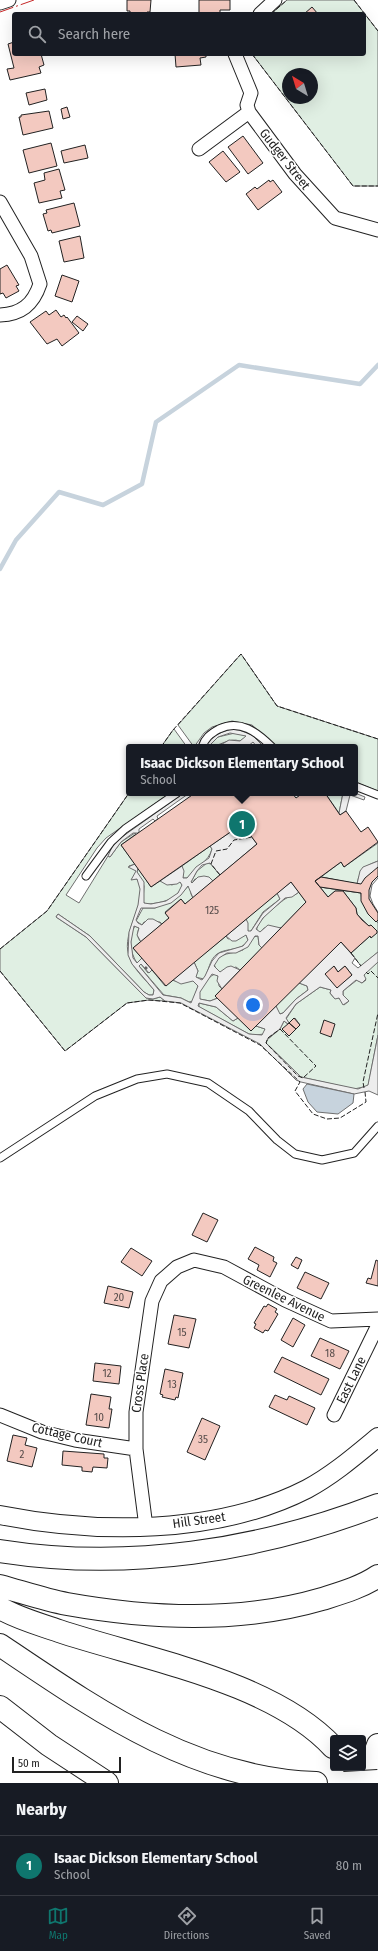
<!DOCTYPE html>
<style>
body{margin:0;font-family:"Fira Sans Condensed",sans-serif;background:#242831;color:#f1f3f6}
.controls{position:absolute;right:12px;bottom:12px;display:grid;overflow:hidden;border-radius:4px;box-shadow:0 4px 16px #0002}
.controls button{width:36px;height:36px;display:grid;place-items:center;padding:0;border:0;border-bottom:1px solid #363941;background:#171b24;color:#f1f3f6;font:20px sans-serif}
.compass{position:absolute;left:282px;top:68px;width:36px;height:36px;border-radius:50%;background:#171b24;box-shadow:0 4px 16px #0002;rotate:322deg}
.scale{position:absolute;left:12px;bottom:10px;width:109px;box-sizing:border-box;padding-left:4px;border:2px solid #222;border-top:0;font-size:11px;line-height:14px;white-space:nowrap;color:#222;-webkit-text-stroke:3px #fff;paint-order:stroke}
.you{position:absolute;left:253px;top:1005px;width:14px;height:14px;margin:-10px;border:3px solid #fff;border-radius:50%;background:#1a73e8;box-shadow:0 0 0 6px #1a73e833}
.badge{display:grid;place-items:center;width:26px;height:26px;border-radius:50%;background:#0f766e;color:#fff;font-size:13px;font-weight:700}
.pin{position:absolute;translate:-50% -50%;border:2px solid #fff;box-shadow:0 1px 4px #0006}
.popup{position:absolute;left:126px;top:744px;width:232px;height:52px;box-sizing:border-box;display:grid;place-content:center;border-radius:4px;background:#171b24;filter:drop-shadow(0 1px 3px #0005);font-size:13px;white-space:nowrap;color:#9ea1a6}
.popup b{font-size:15px;color:#f1f3f6}
.popup::after{content:'';position:absolute;left:50%;top:100%;margin-left:-8px;border:8px solid transparent;border-top-color:#171b24}
.list{margin:0;padding:0;list-style:none}
h2{display:flex;justify-content:space-between;align-items:center;height:52px;margin:0;padding:0 16px;font-size:17px}
h2 small{font-size:13px;font-weight:400;color:#9ea1a6}
.list li{display:grid;grid-template-columns:26px 1fr auto;gap:12px;align-items:center;box-sizing:border-box;height:60px;padding:0 16px;border-top:1px solid #363941}
.list b{display:block;font-size:15px;white-space:nowrap}
.list p{margin:0;font-size:13px;white-space:nowrap;color:#9ea1a6}
.list em{font-size:13px;font-style:normal;color:#9ea1a6}
.icon{flex:none;width:22px;height:22px;fill:none;stroke:currentColor;stroke-width:2;stroke-linecap:round;stroke-linejoin:round}
.map{position:relative;flex:none;width:378px;height:1783px;overflow:hidden}
.search{position:absolute;background:#171b24;box-shadow:0 4px 16px #0002;left:12px;right:12px;top:12px;height:44px;display:flex;align-items:center;gap:10px;box-sizing:border-box;padding:0 14px;border-radius:4px;color:#9ea1a6;font-size:15px}
.sheet{height:112px;background:#171b24}
nav{display:flex;justify-content:space-around;align-items:center;box-sizing:border-box;height:56px;border-top:1px solid #363941;background:#171b24;font-size:11px;color:#9ea1a6}
nav a{display:grid;justify-items:center;gap:2px}
nav .on{color:#0f766e}
.map>svg:first-child{display:block}
.green{fill:#e0efe3;stroke:#6f6f6f;fill-rule:evenodd}
.parking{fill:#ededed;stroke:#6f6f6f;fill-rule:evenodd}
.water{fill:#c7d3dd;stroke:#6f6f6f}
.lines{fill:none;stroke-linecap:round;stroke-linejoin:round}
.stream{stroke:#c7d3dd;stroke-width:4.5}
.building{fill:#f3c9c0;stroke:#222}
.lane-casing{stroke:#222;stroke-width:9}
.street-casing{stroke:#222;stroke-width:15}
.secondary-casing{stroke:#222;stroke-width:20}
.highway-casing{stroke:#222;stroke-width:24}
.path{stroke:#646464;stroke-width:2.5;stroke-dasharray:3 2;stroke-linecap:butt}
.lane{stroke:#fff;stroke-width:7}
.street{stroke:#fff;stroke-width:13}
.secondary{stroke:#fff;stroke-width:18}
.highway{stroke:#fff;stroke-width:22}
.highway-bridge-casing{stroke:#222;stroke-width:24;stroke-linecap:butt}
.highway-bridge{stroke:#fff;stroke-width:22}
.fence{stroke:#222;stroke-width:1;stroke-dasharray:5 2;stroke-linecap:butt}
.power{stroke:#c62828;stroke-width:1;stroke-dasharray:14 3 2 3;stroke-linecap:butt}
.labels{text-anchor:middle;dominant-baseline:central;stroke-width:3;stroke-linejoin:round;paint-order:stroke}
.number-label{font-size:11px;fill:#564c4a}
.street-label{font-size:13px;fill:#222;stroke:#fff}
</style>
<div class="map">
<svg width="378" height="1783" viewBox="0 0 378 1783">
<rect width="100%" height="100%" fill="#fff"/>
<path class="green" d="M287,0h67l24,31v155h-25l-101,-132h112v-40h-93zM288,74h24v24h-24z
M241,654l36,52 101,33v52l-23,-9v-35h-78l-25,-22 -20,-4 -20,6 -8,6 -10,14 -16,-22z
M174,729l13,18h-26l12,-17z
M235,733l12,3 -7,5c-11,-4 -21,6 -32,6l10,-10z
M129,793h41l-64,45 -9,10 -31,47 13,8 29,-47 2,1 11,-15 14,-9 1,1 -15,11 14,19 -6,2 8,5 -5,8h5c14,21 -17,52 -8,77 4,13 17,24 25,34l-1,5h-4l-5,-3 -54,-56 -32,-22 -2,3 30,20 60,61 7,1 7,-2 5,4 -16,-1 -22,3 -62,48 -65,-80v-22l47,-38z
M325,793h18l-4,20z
M378,843v18c-13,5 -18,8 -21,23l-36,-7 20,-15 3,5z
M210,846l2,3c-3,12 -17,20 -25,29h-4l-1,-12z
M207,863l4,1 9,11 -7,6 -18,-2 -3,4 -1,-1 6,-11z
M138,868l13,19 9,-6 12,4 8,-4 2,4c-3,15 -24,19 -37,19l-2,-3 1,-15 -7,-14z
M190,886l1,8 2,4 -8,6 -4,-5 -16,13 4,6 -7,6 -2,-2h-16l-2,3 -6,-4 7,-13h12l29,-17 3,-4z
M320,887l41,6 8,19 9,11v29l-17,14 -10,-13 19,-17 1,2 6,-7 -6,-6 -2,1 -12,-12 -1,-6 -13,-17h-8l-7,6z
M299,892l7,10 -25,26h-17l-4,5 -3,-3c-2,-8 21,-26 28,-31 3,-3 10,-3 14,-7z
M277,893l3,6 -17,13 -12,19 -3,1 -2,-13z
M135,926l4,2c-2,5 -2,10 2,14l-8,6 9,10 -5,5c-7,-10 -9,-27 -2,-37z
M246,935l2,5c-6,12 -21,7 -31,14 -8,6 -8,17 -13,25l-9,-2 3,-6 -4,-9 32,-26 2,3z
M258,936l1,9 3,3 -22,22 -4,-3 -16,5 -4,-3 -2,-5c5,-12 19,-10 29,-14l10,-13z
M378,962v73l-10,51 -14,3 -53,-12 -35,-34 1,-3 13,-11 4,-8 4,3 1,12 11,-11 -5,-7 -6,5 -3,-4 10,-15 24,-17 11,3 -1,3 4,5h5l5,7 5,-4 -6,-6v-4l14,-11 5,3 4,-3 -2,-3v-4z
M141,964l7,9 4,-3 13,16 8,-6 2,1 18,-1 5,6 -5,15 -4,1 -8,-4 -17,-3 -25,-29z
M215,974l3,2 1,10 3,3 -7,7 3,2 -8,3 -11,-2c-2,-8 8,-22 16,-25z
M299,983l8,3 1,4 -12,9 -13,14 -4,1 -3,-8z
M199,1003l17,4 17,14 5,-3 13,13 5,-5 9,3 -1,5 -8,1 -7,-1 -50,-27z"/>
<path class="parking" d="M231,729l8,1 13,5 12,12h-7l-4,-5 -6,5h-30l12,-7 11,1 6,-5 -16,-3 -12,4 -10,10h-4l8,-11z
M184,793l10,1 -3,2 -3,-2 -31,22 1,3 -3,2 -2,-2 -14,10v3l-1,1h-5l-12,9 -11,15 -2,-1 4,-9 7,-8z
M343,793h12l10,4 -1,3 -14,-5 -4,16 -6,4 -1,-2z
M242,824l15,20 -37,31 -10,-12 -8,2 -5,6 -6,11 1,1 6,-6 6,-1 5,1 4,4 -20,17 -5,-12 -7,9 -10,8 -16,5h-14l-5,12 2,3 4,2 6,-6h5l9,5 -21,18 -4,-7 2,-7 -5,-2 -3,16 2,16 4,5 5,-5 9,10 1,2 -3,3 -8,-9 -2,2 24,29 18,3 10,5 7,-17 -5,-5 -12,3 -8,-4 21,-18 4,9 -2,6 6,3 3,-4 7,-15 7,-8 24,-7 5,-6 -2,-5 -10,6h-4l-6,-5 20,-17 2,4v8h3l12,-18 17,-14 -3,-6 14,-11 8,10 -7,5 -7,1 -22,20 -7,11 4,3 8,-7 13,3 -19,20 -3,-3 -1,-9h-3l-7,11 -12,6h-9l-8,5 -5,8 6,6 7,-5 4,-1 9,4 -18,19 -5,-8 1,-5 -6,-2 -12,18v7l10,2 8,-3 20,20 -5,3 -17,-14 -17,-4 -1,3 51,28 13,1 3,-6 -9,-3 20,-20 4,8 3,-1 13,-14 12,-9 -1,-4 -8,-3 42,-41 14,16 -3,5 6,5 20,-16v10l-14,13 2,4 -4,4 -6,-3 -13,11v4l6,6 -6,4 -4,-7 -4,1 -5,-6 1,-3 -11,-3 -24,17 -10,14 3,5 -1,1 -4,-3 -4,8 -12,9 -2,5 35,34 57,12 10,-4 10,-50v60l-9,-4 -15,3 -53,-12 -5,-2 -36,-36 -79,-41 -16,-2 -5,-4 -7,2 -7,-1 -60,-61 -30,-20 2,-3 32,22 54,56 5,3h4l1,-5 -22,-26 -4,-9 1,-23 9,-27 2,-16 -3,-10 -6,1 5,-9 -8,-4 7,-3 3,4 -1,4 7,10v21l7,1 15,-3 12,-8 4,-8 -2,-3 -3,2 -10,1 -7,-4 22,-15 2,5 -1,7h4l9,-11 13,-9 3,-9 -2,-3zM334,966l4,6 7,-6 7,9 -15,12z
M378,861v17l-6,7 -2,11 3,8 5,8v11l-16,-21 -1,-9 -41,-6 -5,-6 6,-4 36,7 3,-13 3,-4z"/>
<path class="water" d="M307,1084l47,10 -1,9 -15,11 -21,-2 -9,-10 -5,-13z"/>
<g class="lines">
<path class="stream" d="M0,569l16,-29 43,-48 44,13 39,-21 14,-62 83,-57 121,19 18,-19"/>
</g>
<path class="building" d="M127,0h24l-1,12h-3v2h-17v-3h-3z
M199,0h31v10h-10v4h-21z
M312,7l6,7h-14z
M14,42v12h27l3,11 -5,2 2,6 -31,7 -3,-11 7,-1 -6,-24z
M175,54h31v3l-6,1 1,7 -25,2z
M45,89l2,11 -18,5 -3,-12z
M67,107l3,10 -7,2 -2,-10z
M49,111l4,17 -30,7 -4,-18h2v-2z
M243,136l20,27 -15,11 -20,-27z
M51,143l6,23 -28,7 -6,-23z
M85,145l3,13 -24,5 -3,-12z
M223,151l17,21 -14,10 -17,-20z
M59,169l6,21 -5,1 2,7 -23,5 -5,-20 11,-3 -1,-7z
M269,180l1,2 3,-2 9,12 -24,18 -12,-16 9,-7 2,2z
M74,203l6,23 -28,7 -1,-3 -3,1 -5,-17 4,-1 -1,-3z
M80,236l4,22 -20,4 -5,-21z
M7,265l12,20 -3,1 3,5 -13,7 -3,-5 -3,1v-25z
M62,275l17,6 -7,21 -17,-6z
M56,310l5,7 3,-2 2,3 1,-1 12,16 -17,13 -5,-7 -10,5 -17,-22 16,-11 3,4z
M77,316l11,8 -5,7 -11,-9z
M195,793h97l4,5 7,-5h22l15,22 6,-4 15,21 7,-5 10,15 -34,25 -3,-5 -26,19 13,16 7,-6h8l13,17 1,6 5,6 7,6 2,-1 6,6v2l-6,5 -1,-2 -19,17 -10,-11 -90,89 -36,-35 91,-94 -15,-20 -125,104 -33,-38 36,-30 -4,-5 16,-14 4,5 72,-60 -15,-20 -91,63 -30,-42z
M378,867v9l-6,6 -3,8v9l9,14v7l-2,2 -8,-8 -7,-13v-8l-41,-6 -5,-6 6,-4 40,7 4,-6z
M334,966l4,6 7,-6 7,9 -15,13 -12,-14z
M294,1018l6,7 -4,4 -7,-6z
M324,1020l11,4 -4,13 -11,-4z
M289,1023l7,6 -7,7 -7,-7z
M203,1213l15,7 -11,22 -15,-7z
M255,1247l19,10 -1,4 4,2 -7,14 -13,-7 2,-5 -11,-6z
M131,1248l21,13 -10,15 -21,-14z
M296,1257l6,3 -4,9 -7,-4z
M376,1260l2,1v25l-12,-3 2,-5 3,1z
M305,1272l24,11 -8,16 -24,-11z
M108,1286l25,6 -4,16 -25,-5z
M268,1304l9,5 -2,3 3,2 -10,17 -3,-1 -2,3 -9,-5 2,-4 -2,-1 10,-17 2,1z
M174,1315l22,4 -7,29 -21,-4z
M293,1318l12,7 -12,22 -12,-7z
M320,1338l29,13 -9,18 -29,-13z
M282,1357l47,22 -8,16 -47,-23z
M95,1363l26,3 -2,18 -26,-3z
M165,1369l18,4 -5,25 -2,-1 -1,3 -13,-3 1,-2 -3,-1z
M91,1394l20,3 -2,12h3l-3,19 -23,-3z
M275,1395l12,5 2,-4 26,12 -8,17 -38,-18z
M202,1418l18,8 -15,34 -18,-8z
M13,1435l14,3 -2,7 12,3 -5,19 -25,-6z
M63,1451l41,3v4h4l-1,10 -14,-1 -1,5 -10,-1v-4l-20,-2z"/>
<g class="lines">
<defs>
<path id="lane" d="M202,747c3,-9 8,-13 17,-18 21,-10 38,3 53,18
M355,786l23,9
M86,876l25,-34 14,-13 52,-36
M0,1158l95,-62 42,-17 30,-5 41,9 41,28 28,29 18,14 27,6 32,-7 24,-27"/>
<path id="street" d="M0,3l9,-3
M260,14l15,-14
M235,54l16,39 -4,12 2,7 46,62 40,44 43,12
M199,149l50,-37
M0,202l31,54 9,28c-7,21 -19,30 -40,31
M0,1415l42,17 33,8 61,9
M334,1415l44,-90
M146,1527l-10,-78v-37l16,-111 9,-20 16,-14 17,-7 30,7 61,33 46,21 47,-2"/>
<path id="secondary" d="M0,1515c97,19 217,20 307,-26 26,-14 48,-33 71,-52"/>
<path id="highway" d="M0,1551c128,20 258,0 378,-46
M0,1586c22,6 45,14 67,18 84,15 173,19 255,-5 19,-6 40,-12 56,-23
M0,1608c19,11 39,16 59,23 84,28 213,50 274,116
M0,1645c98,66 194,134 316,138
M0,1707l49,38 58,38
M364,1783l14,-38"/>
</defs>
<use href="#lane" class="lane-casing"/>
<use href="#street" class="street-casing"/>
<use href="#secondary" class="secondary-casing"/>
<use href="#highway" class="highway-casing"/>
<path class="path" d="M145,967l2,2"/>
<use href="#lane" class="lane"/>
<use href="#street" class="street"/>
<use href="#secondary" class="secondary"/>
<use href="#highway" class="highway"/>
<defs>
<path id="highway-bridge" d="M344,1783l34,-2"/>
</defs>
<use href="#highway-bridge" class="highway-bridge-casing"/>
<use href="#highway-bridge" class="highway-bridge"/>
<path class="fence" d="M354,0l24,31
M271,14l16,-14
M252,54l101,132h25
M161,747l12,-17 68,-76 36,52 101,33
M220,875l-9,-11 5,-13 11,-2 7,-9 18,-3
M0,949l47,-38 82,-118
M351,953l10,13
M0,971l65,80 62,-48 22,-3 31,3 80,42 40,37 -5,9 18,23 14,5 13,-1 26,-16 -1,-10
M366,972l2,2 3,-3 7,7
M280,1029l36,37 -13,12 -5,-2 -32,-33 2,-5z
M364,1088l-1,-6 15,-69"/>
<path class="power" d="M0,12l34,-12"/>
</g>
<g class="labels">
<g class="number-label">
<text x="212" y="910">125</text>
<text x="119" y="1297">20</text>
<text x="182" y="1332">15</text>
<text x="330" y="1353">18</text>
<text x="107" y="1373">12</text>
<text x="172" y="1384">13</text>
<text x="99" y="1417">10</text>
<text x="203" y="1439">35</text>
<text x="22" y="1454">2</text>
</g>
<g class="street-label">
<text transform="translate(285 159) rotate(52)">Gudger Street</text>
<text transform="translate(284 1298) rotate(26)">Greenlee Avenue</text>
<text transform="translate(351 1380) rotate(-64)">East Lane</text>
<text transform="translate(140 1383) rotate(-82)">Cross Place</text>
<text transform="translate(67 1435) rotate(13)">Cottage Court</text>
<text transform="translate(199 1520) rotate(-8)">Hill Street</text>
</g>
</g>
</svg>
<div class="controls">
<button><svg class="icon" aria-label="layers" viewBox="0 0 24 24"><path d="M12 4l9 5-9 5-9-5zM3 14l9 5 9-5"/></svg></button>
</div>
<svg class="compass" viewBox="-18 -18 36 36"><path d="M0-13l5 13h-10z" fill="#e53935"/><path d="M0 13l5-13h-10z" fill="#9ea1a6"/></svg>
<div class="scale">50 m</div>
<div class="you"></div>
<div class="pin badge" style="left:242px;top:824px">1</div>
<div class="popup"><b>Isaac Dickson Elementary School</b>School</div>
<div class="search"><svg class="icon" aria-label="search" viewBox="0 0 24 24"><circle cx="10" cy="10" r="6"/><path d="M15 15l6 6"/></svg>Search here</div>
</div>
<section class="sheet">
<h2>Nearby<small></small></h2>
<ul class="list">
<li><span class="badge">1</span><div><b>Isaac Dickson Elementary School</b><p>School</p></div><em>80 m</em></li>
</ul>
</section>
<nav>
<a class="on"><svg class="icon" aria-label="map" viewBox="0 0 24 24"><path d="M3 6l6-2 6 2 6-2v14l-6 2-6-2-6 2zM9 4v14M15 6v14"/></svg>Map</a>
<a><svg class="icon" aria-label="directions" viewBox="0 0 24 24"><path d="M12 3l9 9-9 9-9-9zM9 14v-3h6M13 9l2 2-2 2"/></svg>Directions</a>
<a><svg class="icon" aria-label="saved" viewBox="0 0 24 24"><path d="M7 4h10v16l-5-4-5 4z"/></svg>Saved</a>
</nav>
